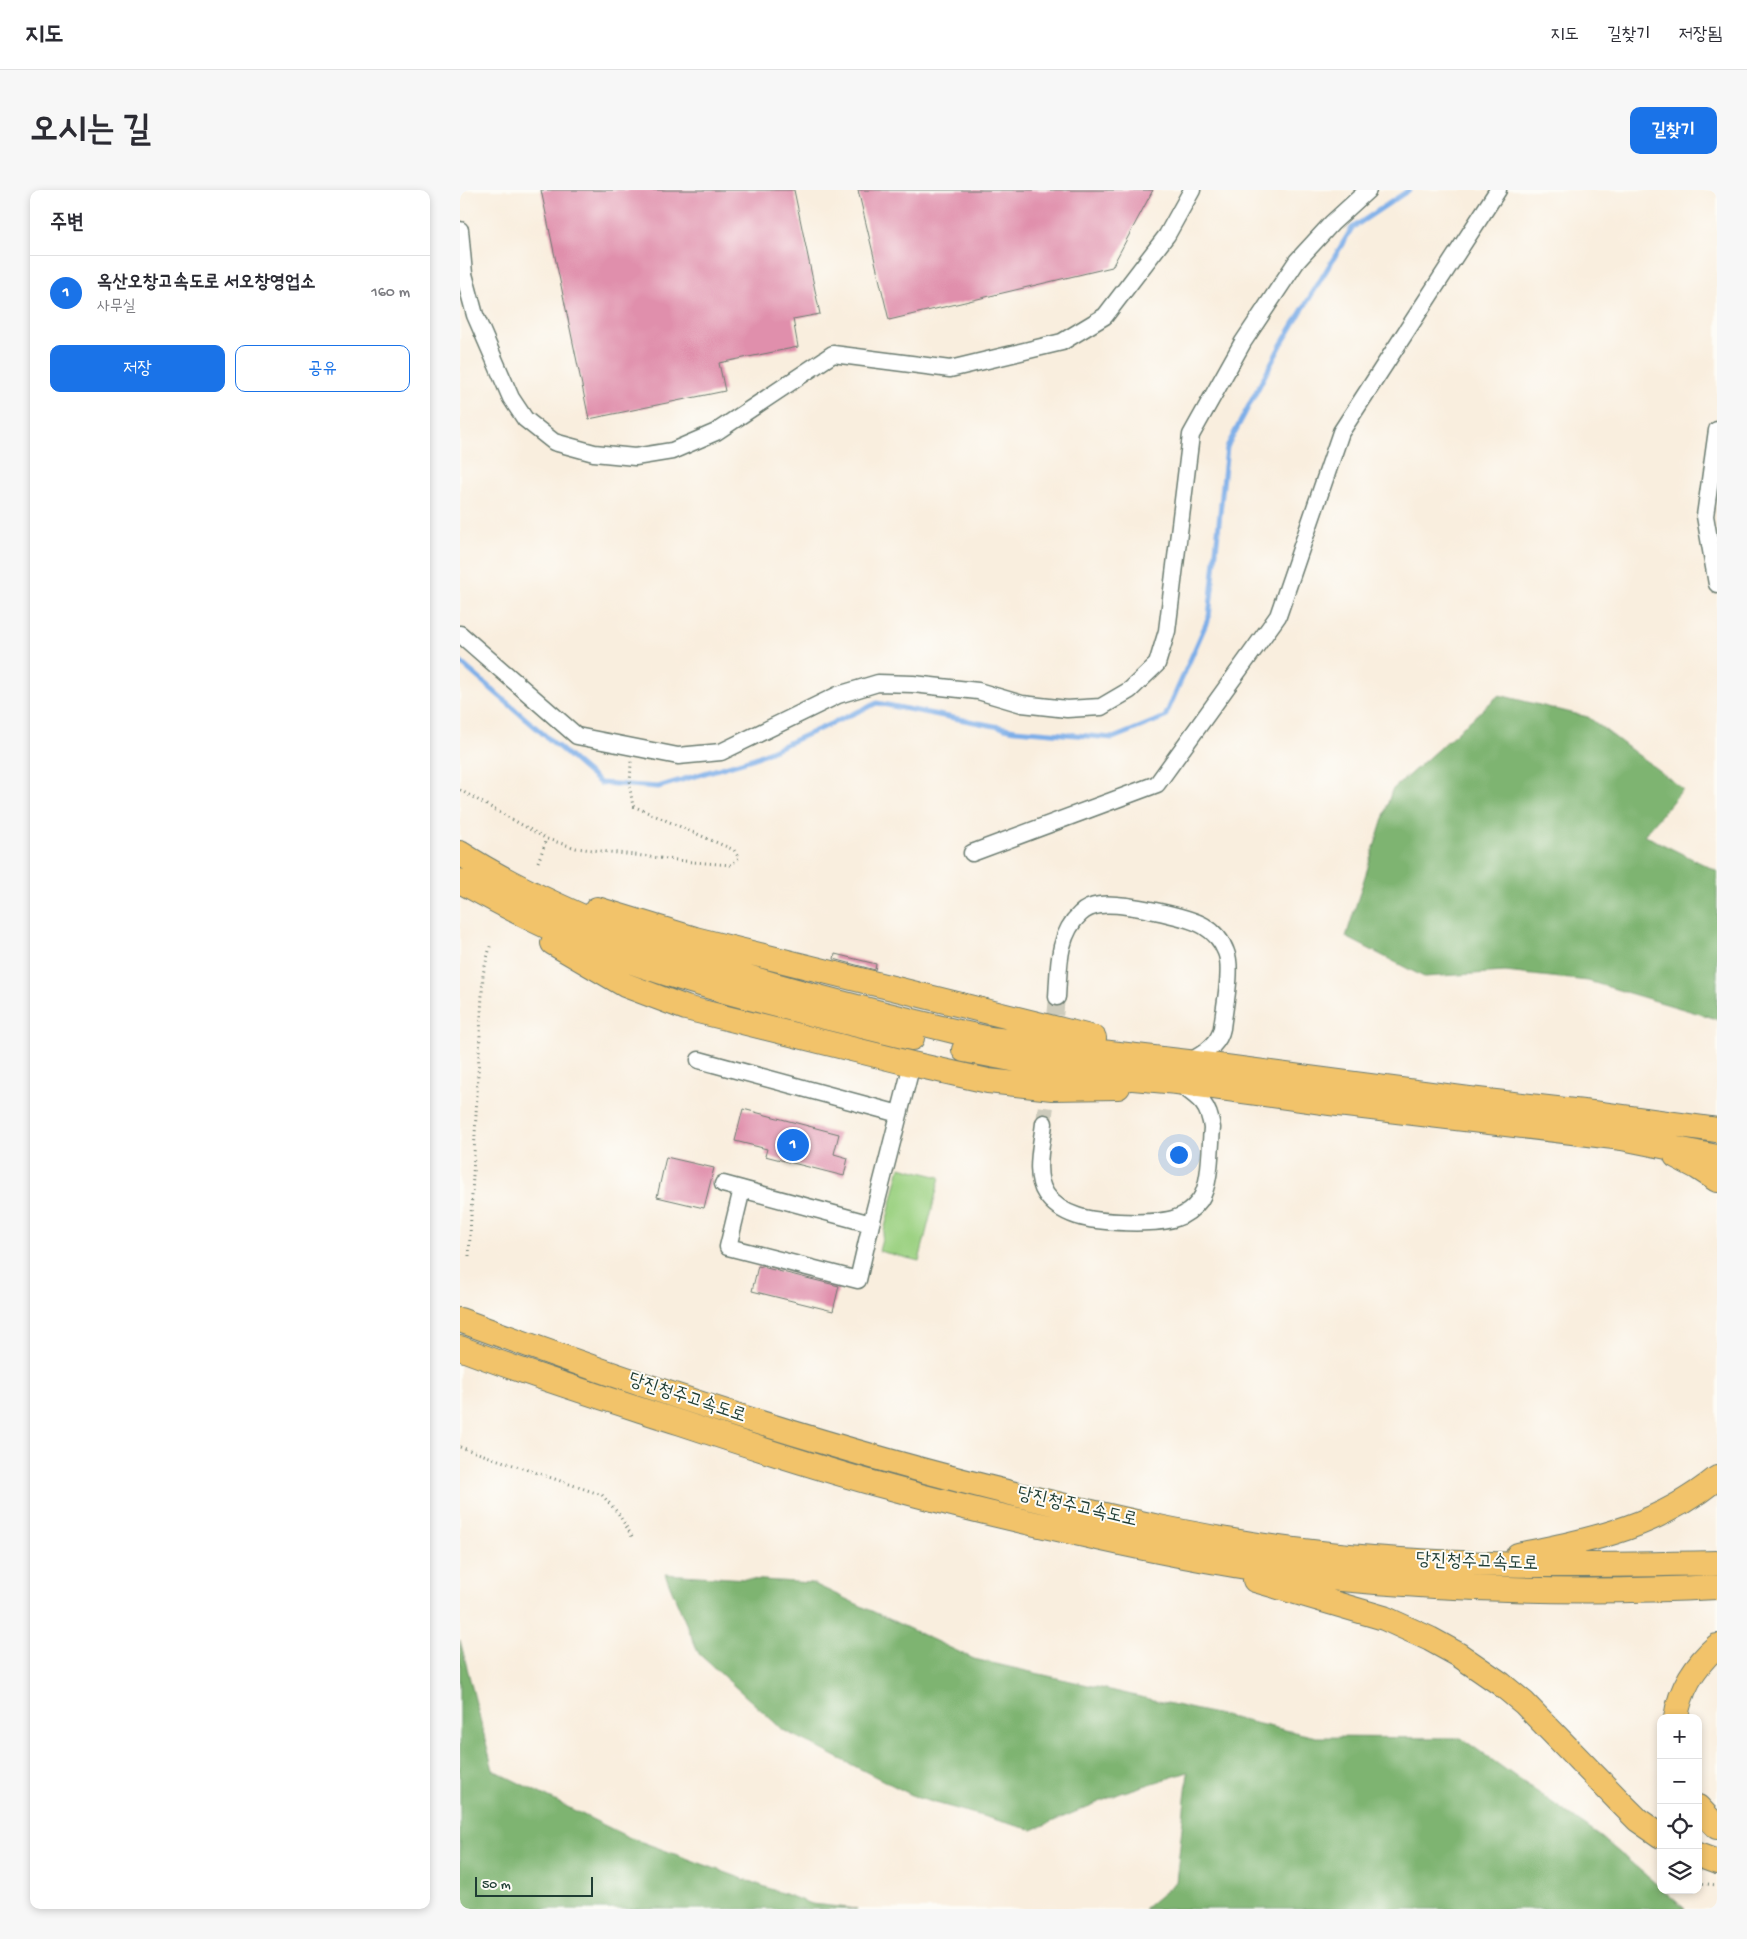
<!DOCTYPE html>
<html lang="ko">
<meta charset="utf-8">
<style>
body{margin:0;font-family:"Gochi Hand","Poor Story",sans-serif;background:#f7f7f7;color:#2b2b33}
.controls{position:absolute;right:15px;bottom:15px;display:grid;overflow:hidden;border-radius:10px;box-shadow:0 2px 8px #0003}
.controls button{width:45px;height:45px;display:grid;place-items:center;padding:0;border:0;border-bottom:1px solid #e1e1e2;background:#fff;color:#2b2b33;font:25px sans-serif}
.scale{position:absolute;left:15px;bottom:12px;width:118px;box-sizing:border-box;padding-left:5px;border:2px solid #1f3d34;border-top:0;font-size:14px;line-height:18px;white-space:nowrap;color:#1f3d34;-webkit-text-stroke:4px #fdfcf7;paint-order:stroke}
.you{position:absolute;left:718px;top:964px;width:18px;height:18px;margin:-12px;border:4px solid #fff;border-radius:50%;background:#1a73e8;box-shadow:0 0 0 8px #1a73e833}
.badge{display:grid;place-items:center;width:32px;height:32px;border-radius:50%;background:#1a73e8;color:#fff;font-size:16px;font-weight:700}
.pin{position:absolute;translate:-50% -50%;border:2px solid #fff;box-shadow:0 1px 5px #0006}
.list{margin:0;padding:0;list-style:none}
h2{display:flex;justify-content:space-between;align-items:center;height:65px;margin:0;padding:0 20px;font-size:21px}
h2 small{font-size:16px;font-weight:400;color:#7c7c81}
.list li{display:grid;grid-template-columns:32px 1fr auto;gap:15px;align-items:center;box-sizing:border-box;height:75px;padding:0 20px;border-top:1px solid #e1e1e2}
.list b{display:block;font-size:19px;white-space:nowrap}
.list p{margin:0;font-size:16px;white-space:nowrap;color:#7c7c81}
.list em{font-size:16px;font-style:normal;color:#7c7c81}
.actions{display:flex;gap:10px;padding:15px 20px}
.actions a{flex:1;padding:11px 0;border:1px solid #1a73e8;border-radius:10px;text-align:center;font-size:18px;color:#1a73e8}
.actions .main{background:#1a73e8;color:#fff}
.icon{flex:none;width:28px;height:28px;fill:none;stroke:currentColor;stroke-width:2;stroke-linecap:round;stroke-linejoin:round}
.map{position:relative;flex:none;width:1257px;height:1719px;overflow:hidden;border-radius:10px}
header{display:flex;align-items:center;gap:30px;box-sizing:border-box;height:70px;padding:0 25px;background:#fff;border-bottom:1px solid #e1e1e2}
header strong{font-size:24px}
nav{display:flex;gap:28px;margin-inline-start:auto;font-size:18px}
.intro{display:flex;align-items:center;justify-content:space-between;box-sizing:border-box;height:120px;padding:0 30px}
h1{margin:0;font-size:35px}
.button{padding:12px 22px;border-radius:10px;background:#1a73e8;color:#fff;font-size:18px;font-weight:700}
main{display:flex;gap:30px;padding:0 30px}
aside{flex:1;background:#fff;border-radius:10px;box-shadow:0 2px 8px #0003}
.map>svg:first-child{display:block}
.green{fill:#9dd283;stroke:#5e885c}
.forest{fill:#7eb471;stroke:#4e7852}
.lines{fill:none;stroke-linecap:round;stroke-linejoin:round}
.stream{stroke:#7daee8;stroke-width:5}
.building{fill:#e08fac}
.minor-tunnel{stroke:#cdcbbc;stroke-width:16;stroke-dasharray:16 8;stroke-linecap:butt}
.minor-casing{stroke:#6b7b70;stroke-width:19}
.highway-casing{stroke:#6b7b70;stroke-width:26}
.path{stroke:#6b7b70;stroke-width:3;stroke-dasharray:1 4;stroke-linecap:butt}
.minor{stroke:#fff;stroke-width:16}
.highway{stroke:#f2c36a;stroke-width:24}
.labels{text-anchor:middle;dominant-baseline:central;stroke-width:4;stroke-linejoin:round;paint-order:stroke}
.street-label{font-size:19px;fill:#1f3d34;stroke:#fdfcf7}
</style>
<header>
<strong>지도</strong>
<nav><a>지도</a><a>길찾기</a><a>저장됨</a></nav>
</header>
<div class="intro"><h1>오시는 길</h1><a class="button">길찾기</a></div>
<main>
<aside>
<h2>주변<small></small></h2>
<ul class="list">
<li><span class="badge">1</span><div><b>옥산오창고속도로 서오창영업소</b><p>사무실</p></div><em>160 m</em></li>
</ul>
<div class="actions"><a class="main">저장</a><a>공유</a></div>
</aside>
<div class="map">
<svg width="1257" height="1719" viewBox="0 0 1257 1719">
<rect width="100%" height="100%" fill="#fdfcf7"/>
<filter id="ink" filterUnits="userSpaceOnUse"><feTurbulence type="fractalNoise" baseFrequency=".02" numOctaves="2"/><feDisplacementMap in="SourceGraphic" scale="10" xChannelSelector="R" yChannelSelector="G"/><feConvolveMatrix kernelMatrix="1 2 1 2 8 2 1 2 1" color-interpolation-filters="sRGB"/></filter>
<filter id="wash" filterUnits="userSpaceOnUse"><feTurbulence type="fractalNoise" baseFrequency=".0096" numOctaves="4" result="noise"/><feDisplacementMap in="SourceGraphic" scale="20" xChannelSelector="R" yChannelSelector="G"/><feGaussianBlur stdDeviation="1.12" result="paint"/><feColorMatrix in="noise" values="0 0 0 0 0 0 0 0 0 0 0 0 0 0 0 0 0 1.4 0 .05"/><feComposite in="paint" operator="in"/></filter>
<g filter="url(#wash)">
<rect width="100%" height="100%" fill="#f9eede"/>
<path class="green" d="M440,977l40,10 -21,84 -40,-10z"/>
<path class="forest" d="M1039,505l89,22 95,72 -39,46 73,36v148l-129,-38 -83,-9 -81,5 -78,-40 46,-147z
M205,1384l147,9 162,76 342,78 145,1 140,99 60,51v2h2l22,19h-541l32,-27 12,-110 -67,21 -89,37 -114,-32 -135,-68 -84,-76z
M0,1450l33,130 135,67 184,67 45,5h-397z"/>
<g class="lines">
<path class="stream" d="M0,472l140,121 58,4 97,-29 122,-55 138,27 98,8 52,-21 44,-100 18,-170 54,-102 71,-117 57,-38"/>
</g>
<g id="blocks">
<path class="building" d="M81,0h253l26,124 -27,5 5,28 -79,16 6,28 -136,28z
M398,0h295l-41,77 -223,53z
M375,764l41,10 -1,6 -41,-11z
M283,919l96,25 -5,20 14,4 -4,18 -79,-20 2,-7 -32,-8z
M206,967l48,11 -10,40 -47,-11z
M298,1076l81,20 -6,25 -81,-20z"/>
</g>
</g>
<g filter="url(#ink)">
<use href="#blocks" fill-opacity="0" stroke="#6b7b70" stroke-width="1"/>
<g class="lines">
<path class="minor-tunnel" d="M593,849l4,-42
M584,933l5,-45"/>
<defs>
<path id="minor" d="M0,40l4,44 11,41 36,83 14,21 29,23 40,11 41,4 37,-6 44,-19 117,-78 117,15 112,-27 43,-26 62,-81 25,-45
M1257,240l-12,86 12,68
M0,444l117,102 101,20 43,-4 117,-57 40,-12 35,1 65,7 44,13 45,5 34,-2 29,-17 27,-26 10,-33 24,-196 52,-93 54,-81 35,-38 36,-33
M512,663l185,-69 121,-168 63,-184 157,-242
M597,807c2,-28 0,-62 23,-83 5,-5 12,-8 20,-9 20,-3 87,11 104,21 10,6 18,15 22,26 7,17 -2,57 -4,76 -3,17 -19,27 -34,34
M239,870l200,54
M584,933c-2,21 -11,52 2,71 7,11 19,18 31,22 21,7 79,9 99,2 10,-3 18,-10 24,-18 11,-16 10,-52 12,-72 -3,-24 -13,-30 -31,-43
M263,994l148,40 41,-160
M282,999l-14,58 130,33 13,-56"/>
<path id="highway" d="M0,663c31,20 64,37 97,52 129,61 267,95 405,128l28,6 198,23 281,37 132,15 116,16
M0,691c49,27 100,54 153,74 97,36 199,59 299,83
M137,719l98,30 399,99
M93,753l72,42 61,23 226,56 76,17 64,7 66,-1
M504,860l95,18 63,9 55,5 153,21 292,35 95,19
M1216,966l21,11 20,13
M0,1130c184,68 372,130 563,176 92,22 185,44 280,55 137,17 276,15 414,12
M0,1158c72,28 147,51 221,75 69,23 139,46 210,65 58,16 117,30 176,43 86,20 174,38 262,47 129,12 259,16 388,9
M1058,1365c76,-16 137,-27 199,-77
M795,1390l129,38 46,21 29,16 42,29 23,19 99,102 15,15 23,16
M1216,1528c4,-29 20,-54 41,-72
M1238,1617l19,20
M1238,1665l19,7"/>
</defs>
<use href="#minor" class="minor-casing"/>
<use href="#highway" class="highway-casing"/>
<path class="path" d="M0,600l87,49 29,9 117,14 38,3 8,-7 -5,-8 -101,-44 -3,-17 1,-28
M78,672l9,-23
M9,1066l14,-282 8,-31
M0,1257l142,48 16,18 15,25
M1238,1693l19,2"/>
<use href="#minor" class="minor"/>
<use href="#highway" class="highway"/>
</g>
</g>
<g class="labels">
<g class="street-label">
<text transform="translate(227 1209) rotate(18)">당진청주고속도로</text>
<text transform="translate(617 1318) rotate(13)">당진청주고속도로</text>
<text transform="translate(1017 1373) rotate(2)">당진청주고속도로</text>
</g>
</g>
</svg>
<div class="controls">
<button>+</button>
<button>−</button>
<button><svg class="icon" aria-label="locate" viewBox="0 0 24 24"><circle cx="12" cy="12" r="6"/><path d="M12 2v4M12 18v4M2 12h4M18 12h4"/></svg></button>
<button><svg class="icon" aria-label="layers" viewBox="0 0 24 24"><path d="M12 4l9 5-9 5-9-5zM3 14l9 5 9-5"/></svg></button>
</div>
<div class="scale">50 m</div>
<div class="you"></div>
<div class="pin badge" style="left:333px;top:955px">1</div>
</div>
</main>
